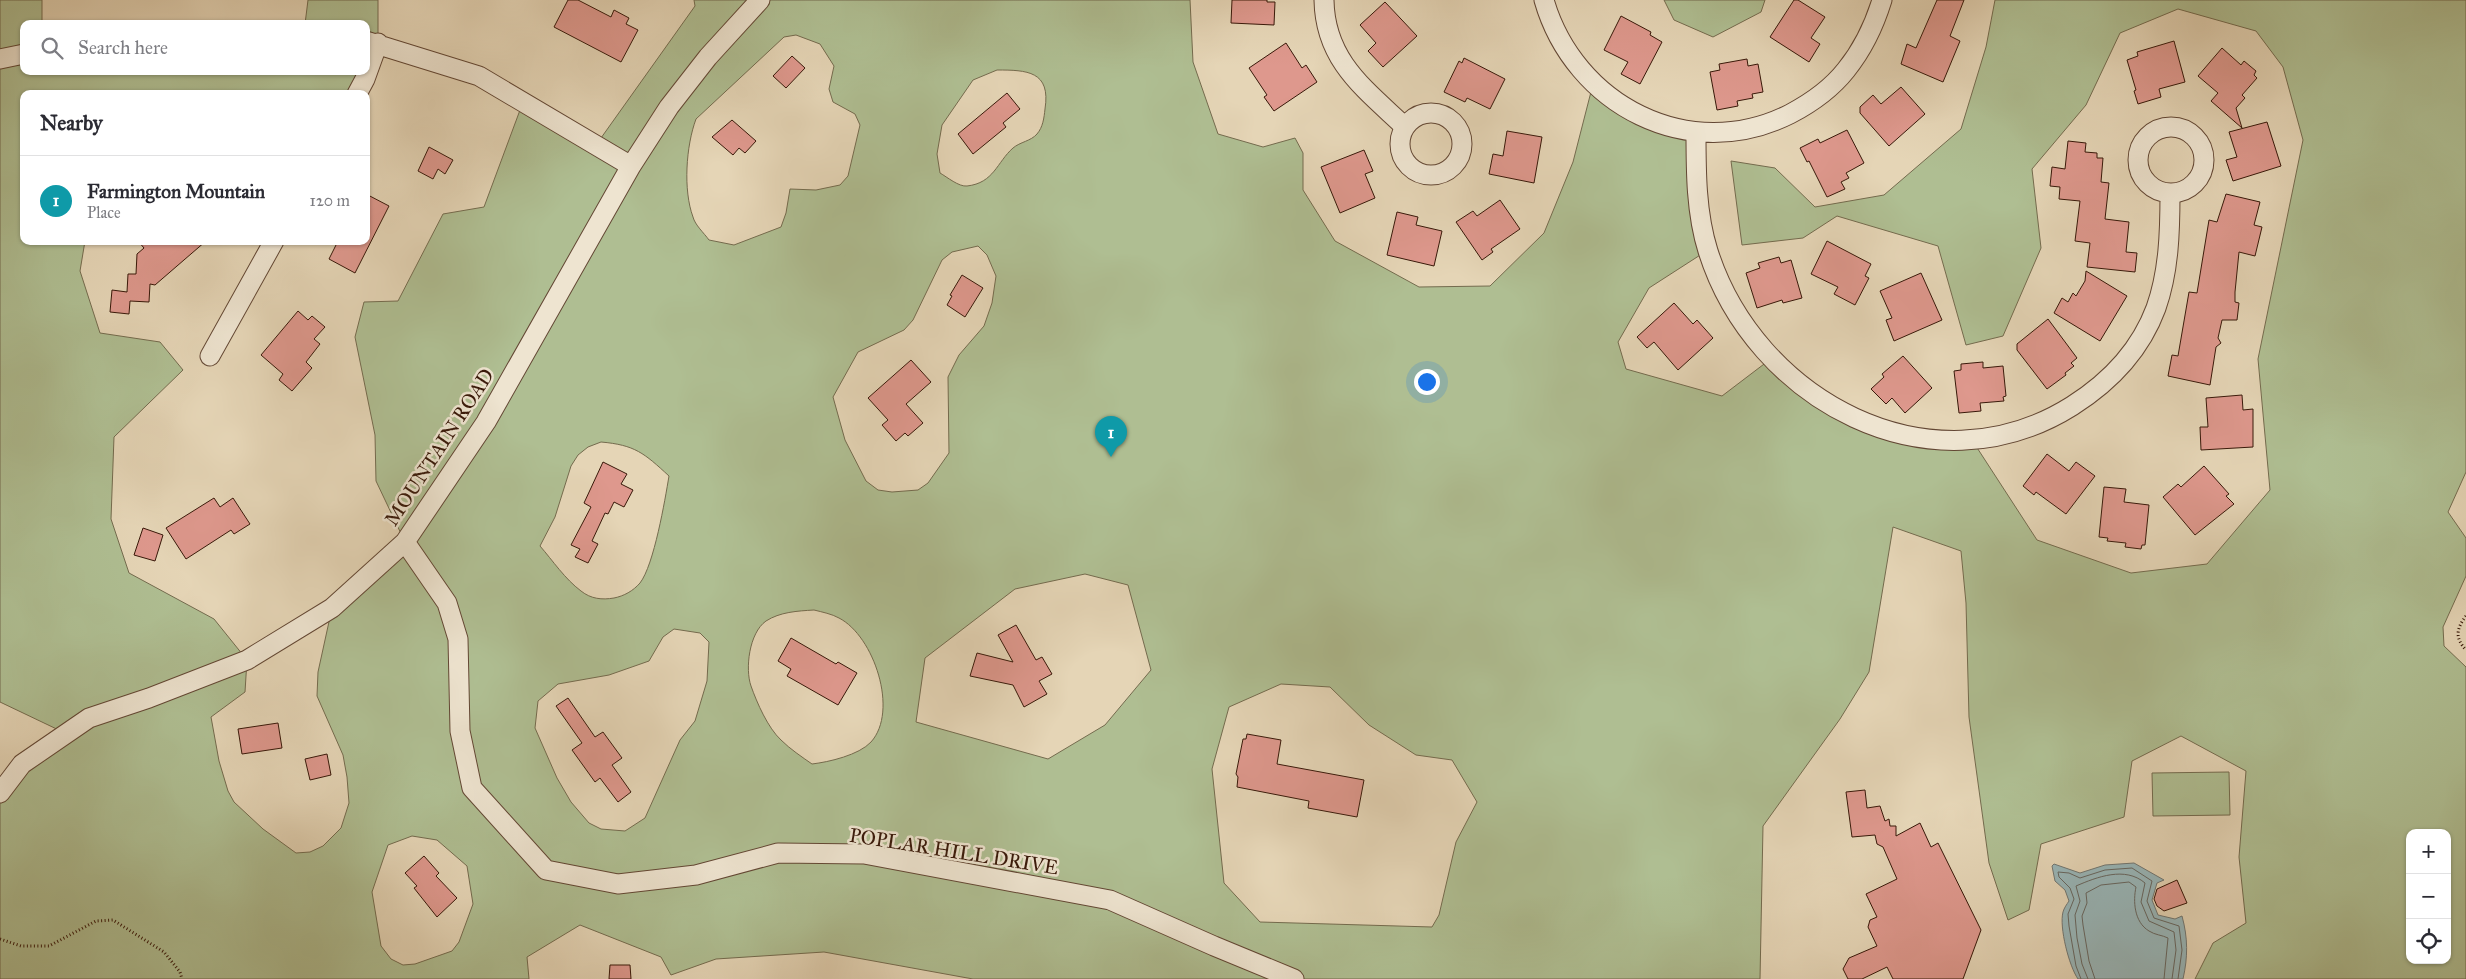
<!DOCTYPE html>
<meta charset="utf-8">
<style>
body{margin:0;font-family:"IM FELL Great Primer",serif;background:#f7f7f7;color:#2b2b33}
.controls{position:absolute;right:15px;bottom:15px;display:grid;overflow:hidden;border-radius:10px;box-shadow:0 1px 4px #0004}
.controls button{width:45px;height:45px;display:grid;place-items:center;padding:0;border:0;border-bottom:1px solid #e1e1e2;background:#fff;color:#2b2b33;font:25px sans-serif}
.you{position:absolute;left:1426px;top:381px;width:18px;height:18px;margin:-12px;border:4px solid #fff;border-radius:50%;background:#1a73e8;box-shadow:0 0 0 8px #1a73e833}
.badge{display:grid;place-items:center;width:32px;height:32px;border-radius:50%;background:#8f2418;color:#fff;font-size:16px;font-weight:700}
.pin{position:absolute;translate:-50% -41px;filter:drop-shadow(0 1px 2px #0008)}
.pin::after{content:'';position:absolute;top:26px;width:18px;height:15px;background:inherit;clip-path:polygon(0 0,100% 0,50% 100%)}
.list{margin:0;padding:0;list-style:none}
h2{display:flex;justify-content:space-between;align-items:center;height:65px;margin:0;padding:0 20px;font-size:21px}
h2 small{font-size:16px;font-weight:400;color:#7c7c81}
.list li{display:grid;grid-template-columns:32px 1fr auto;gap:15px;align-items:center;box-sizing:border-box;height:90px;padding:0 20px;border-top:1px solid #e1e1e2}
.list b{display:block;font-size:19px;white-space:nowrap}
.list p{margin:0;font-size:16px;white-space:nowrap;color:#7c7c81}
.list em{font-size:16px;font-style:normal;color:#7c7c81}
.icon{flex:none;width:28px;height:28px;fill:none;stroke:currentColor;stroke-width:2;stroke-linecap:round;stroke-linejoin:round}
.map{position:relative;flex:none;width:2466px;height:979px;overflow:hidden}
.search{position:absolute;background:#fff;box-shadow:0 1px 4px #0004;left:20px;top:20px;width:350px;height:55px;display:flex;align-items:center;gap:12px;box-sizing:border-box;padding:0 18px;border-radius:10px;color:#7c7c81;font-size:19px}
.panel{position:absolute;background:#fff;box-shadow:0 1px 4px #0004;left:20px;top:90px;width:350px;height:155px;border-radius:10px}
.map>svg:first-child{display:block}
.green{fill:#afbe92;stroke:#746b4e;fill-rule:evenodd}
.water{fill:#99b6b8;stroke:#727772}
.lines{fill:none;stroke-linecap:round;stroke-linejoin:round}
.shore{stroke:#686760;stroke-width:1}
.building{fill:#de988d;stroke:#381809}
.street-casing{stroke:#634734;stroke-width:21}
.path{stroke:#381809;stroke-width:3;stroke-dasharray:1 2.5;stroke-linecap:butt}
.street{stroke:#eee4d0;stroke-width:19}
.labels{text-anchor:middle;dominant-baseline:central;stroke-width:5;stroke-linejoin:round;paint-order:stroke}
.street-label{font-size:20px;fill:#381809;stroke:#eee4d0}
</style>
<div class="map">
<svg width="2466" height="979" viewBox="0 0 2466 979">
<rect width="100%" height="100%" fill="#e5d5b6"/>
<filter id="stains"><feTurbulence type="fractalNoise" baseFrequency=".004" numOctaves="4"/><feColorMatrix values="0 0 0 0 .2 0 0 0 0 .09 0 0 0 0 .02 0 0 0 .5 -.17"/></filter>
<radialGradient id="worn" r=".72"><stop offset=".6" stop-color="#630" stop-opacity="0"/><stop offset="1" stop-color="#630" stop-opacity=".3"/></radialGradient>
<path class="green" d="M0,0h42v24h-18v47h342v-47h-61l3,-24h70v43l-21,51h-333v147h61l-5,30 20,62 60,9 23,28 -69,67 -3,82 18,54 85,46 33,41 -2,32 -34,25 8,44 9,30 6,11 29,27 33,24 14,-1 13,-6 18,-18 8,-25 -2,-26 -4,-22 -26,-59 1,-24 14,-64 73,-66 -29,-61 -1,-46 -20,-98 9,-35 34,-1 45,-87 41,-7 39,-105 73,43 99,-139 -1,-6h496l3,62 25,72 45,13 32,-9 8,15v37l32,51 84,46 71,-1 54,-53 29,-71 20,-78 103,48 12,118 -59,38 -31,54 8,27 96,27 50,-38 85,62 115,20 65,100 94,33 76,-9 63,-74 -12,-131 45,-219 -20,-73 -27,-36 -78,-22 -58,24 -34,72 -54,64 9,79 -38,88 -37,9 -28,-99 -101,-30 -34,22 -61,7 -11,-84 44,7 40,39 69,-12 77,-66 25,-82 9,-47h471v472l-18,40 18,26v38l-23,51 1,19 22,21v312h-271l18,-36 33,-20 -7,-66 7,-86 -65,-35 -49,25 -8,56 -83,27 -12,66 -21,10 -19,-57 -20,-146 -3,-114 -5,-52 -68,-24 -24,145 -29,47 -77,107 -3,153h-787l-149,-27 -108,7 -45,16 -10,-18 -81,-32 -53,32 2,22h-529v-191l65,-55 -65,-31zM796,35l24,9 14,22 -5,23 4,13 22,12 5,11 -12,51 -8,9 -24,5 -26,-1 -4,24 -5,14 -47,18 -25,-5c-5,-7 -14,-15 -16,-23 -10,-27 -7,-71 3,-98l88,-82zM997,70c30,0 54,1 48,39 -1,9 -2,18 -8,25 -6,7 -17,8 -24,14 -16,14 -19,35 -46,38 -8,1 -20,-9 -27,-13l-3,-19 5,-29 31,-45zM978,246l9,9 9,21 -4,27 -8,23 -25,29 -11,22 1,76 -21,30 -10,7 -26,2 -14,-2 -12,-9 -21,-41 -12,-43 25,-45 46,-22 9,-10 29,-60 10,-8zM601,442c34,3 43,11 68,34 -4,24 -15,89 -29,107 -7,8 -16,13 -26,15 -12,2 -23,1 -33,-7 -16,-12 -28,-30 -41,-45l15,-29 16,-51 7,-11 10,-8zM1085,574l43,11 23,85 -46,55 -57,34 -132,-37 9,-64 90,-69zM814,610c8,2 18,4 25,8 35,18 60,93 32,124 -12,13 -42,20 -59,22 -10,-7 -22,-15 -31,-24 -13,-12 -24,-37 -30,-54 -6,-17 -2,-53 15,-65 14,-9 31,-10 48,-11zM674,629l26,4 9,9 -2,39 -12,40 -15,19 -35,78 -20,13 -24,-2 -12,-6 -18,-21 -14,-24 -22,-50 3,-27 20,-17 51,-9 40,-14 14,-24zM1281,684l49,3 39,38 47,30 36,5 25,42 -21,40 -17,73 -7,12 -172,-5 -36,-39 -12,-114 17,-62zM2410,833h37v127h-37zM412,836l25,4 30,26 6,38 -14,38 -7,9 -37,13 -12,1 -12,-6 -10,-13 -9,-54 16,-47z
M1664,0h101l-4,12 -48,25 -39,-17z
M2229,772l1,43 -77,1 -1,-43z"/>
<path class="water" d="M2134,863l30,17 -7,3 -5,17 6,15 17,4 7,-3c6,22 6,41 1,63h-105c-9,-13 -19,-52 -15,-67 1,-4 4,-8 6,-11l-4,-11 -10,-9 -3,-15 2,-2 26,9 25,-8z"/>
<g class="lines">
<path class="shore" d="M2081,979l-5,-13 -7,-40 -1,-12 6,-15 -4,-11 -11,-11 -1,-5 11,1 11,5 25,-8 27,-2 20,13 -5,20 7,17 25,8 3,24 -4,29
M2088,979l-6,-15 -5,-26 -2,-23 5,-14 -4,-15c21,-9 49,-20 69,-3l-4,19 8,19 25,11 2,18 -4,29
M2095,979l-6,-18 -6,-36 -1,-9 5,-13 -1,-10 15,-8 28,-3 7,5c-3,14 -2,35 13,44 6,4 13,4 19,7l-4,41"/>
</g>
<path class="building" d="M568,0h10l33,17 3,-7 15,8 -3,6 12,6 -17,32 -67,-35z
M1232,0h35v2h8l-1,23 -43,-2z
M1794,0h4l27,17 -14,21 9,6 -11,18 -39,-25z
M1937,0h27l-14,36 10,5 -17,41 -42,-18 6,-20 9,4z
M1385,2l32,34 -34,31 -15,-16 8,-8 -16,-18z
M1621,16l30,16 -1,3 12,7 -22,42 -19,-10 7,-12 -24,-12z
M2174,41l11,41 -26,7 2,8 -23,7 -4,-13 2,-1 -9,-30 11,-4 -1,-4z
M1286,43l16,25 4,-3 11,17 -43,29 -10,-14 3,-2 -18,-27z
M2222,48l19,17 3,-4 12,10 -2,4 3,3 -15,17 3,3 -9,10 6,20 -31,-27 7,-8 -20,-17z
M792,56l13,12 -19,20 -13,-12z
M1464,58l41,21 -15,30 -23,-11 -2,4 -21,-10 15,-31 3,2z
M1747,59l1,7 10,-2 5,28 -11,2 1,4 -16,3 1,5 -21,4 -7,-38 10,-2 -1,-6z
M1901,87l24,27 -36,32 -29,-33v-6l13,-12 8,9z
M1007,93l13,16 -17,14 3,4 -33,27 -15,-20z
M732,120l24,21 -11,12 -6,-5 -6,7 -21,-18z
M2267,122l14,44 -48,15 -7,-21 11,-3 -8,-25z
M1847,130l17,33 -18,10 3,5 -8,4 4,7 -18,8 -18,-36 -2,1 -7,-14 18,-9 2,4z
M1507,131l35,6 -8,46 -45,-9 4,-20 10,2z
M2068,141l18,2 -1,9 12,1v5h6l-2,24 8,1 -4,36 24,3 -3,30 11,1 -2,19 -48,-5 3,-24 -15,-2 5,-40 -21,-2 1,-12 -10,-1 2,-19 13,2z
M429,147l24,13 -8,14 -7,-5 -5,10 -15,-8z
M1364,150l9,21 -8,3 10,24 -35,15 -19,-46z
M366,194l23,12 -34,67 -26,-14 9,-18h28z
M2226,194l34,8 -6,23 8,2 -7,29 -16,-4 -4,40v10l4,1 -2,17h-15l-4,18 3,5 -5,4 -6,38 -42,-9 4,-21 6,1 11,-64 8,1 12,-73 8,2z
M1500,200l20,29 -29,20 2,3 -11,8 -26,-38 17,-11 4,5z
M1397,212l21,5 -2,8 26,6 -8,35 -47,-11z
M138,241h68l-51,44 -5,-1 -1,18 -19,-1 -1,13 -19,-2 2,-22 15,2 1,-18h8l1,-20 7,-6z
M1827,241l44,23 -6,12 4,2 -14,27 -21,-11 4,-7 -27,-13z
M1779,257l2,6 10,-3 11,38 -19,5 -1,-3 -25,8 -11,-35 14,-5 -2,-5z
M2086,271l41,25 -27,45 -46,-28 8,-15 6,4 5,-9 3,3 9,-15z
M1921,273l21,47 -48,21 -8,-21 6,-2 -12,-27z
M962,275l21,13 -18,29 -18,-12 5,-9 -2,-1z
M1674,303l19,21 4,-4 16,18 -35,32 -24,-28 -7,6 -10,-11z
M298,311l10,9 4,-4 13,11 -11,12 6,5 -14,18 6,6 -20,23 -13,-11 4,-6 -22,-19z
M2048,319l29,39 -6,5 3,3 -9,7 1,2 -19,14 -30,-39v-6z
M1903,356l29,32 -27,25 -13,-15 -6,6 -15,-15 13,-12 -2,-3z
M911,360l20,22 -25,22 17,19 -15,13 -3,-3 -9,8 -14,-16 6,-5 -20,-22z
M1983,362v6l20,-2 3,30 -3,1 1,4 -24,2 1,8 -22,2 -5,-42 7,-1v-6z
M2242,395l1,15 10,-1v38l-52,3 -1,-23h8l-2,-29z
M2047,454l22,17 7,-9 19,14 -29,38 -30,-22 -2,3 -11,-9z
M603,462l24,12 -6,10 12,6 -9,17 -10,-5 -6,12 -3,-1 -13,28 6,3 -10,19 -13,-6 5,-8 -9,-4 20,-38 -7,-4z
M2204,466l25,28 -3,2 8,8 -39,31 -32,-38 15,-13 3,3z
M2104,487l22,2 -2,13 25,3 -4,40h-3l-1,4 -16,-2 1,-4 -19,-2 1,-3 -9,-1z
M214,498l6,9 13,-9 17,26 -16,10 -3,-4 -45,29 -20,-31z
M143,528l20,7 -8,26 -21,-6z
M1016,625l20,35 6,-3 10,17 -13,7 8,13 -23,13 -11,-22 -43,-9 7,-23 36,9 -15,-27z
M791,638l45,26 2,-2 19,11 -19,32 -51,-29 4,-7 -13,-8z
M568,698l27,39 8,-5 19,26 -10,7 19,27 -13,10 -18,-24 -5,4 -23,-32 10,-7 -26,-37z
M278,723l4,25 -40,6 -4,-25z
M1247,734l34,6 -4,24 87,16 -7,37 -49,-9 1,-7 -72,-14 1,-10 -2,-3 7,-35h3z
M327,754l4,21 -21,5 -5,-21z
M1865,790l2,18 13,-2 5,15 4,-2 1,7h6v10l24,-13 11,24 7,-4 43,87 -18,49h-70l-6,-12 -25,12h-14l-5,-10 6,-11 28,-12 -9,-19 2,-7 7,-3 -11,-23 31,-15 -14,-32 -6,-3 -2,-9 -23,2 -6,-45z
M424,856l15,17 -3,3 21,22 -20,19 -23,-29 3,-2 -12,-13z
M2177,880l10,23 -23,8 -7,-5 -3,-7 3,-10z
M610,965h20l1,14h-22z"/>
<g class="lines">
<defs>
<path id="street" d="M1324,0c1,61 41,89 81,127
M1544,0c30,105 145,165 246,114 21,-11 41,-25 56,-44 17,-21 28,-44 36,-70
M366,41l113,35 152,90
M0,59l24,-5
M357,94l8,-15 13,-36
M1400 144a31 31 0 1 1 62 0a31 31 0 1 1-62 0Z
M2138 160a33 33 0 1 1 66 0a33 33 0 1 1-66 0Z
M1696,132c0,39 0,81 12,119 47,149 222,244 364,155 38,-24 68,-55 84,-98 13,-37 14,-76 14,-115
M210,356l64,-115
M405,542l42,61 11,36 2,92 12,57 74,82 72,14 78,-9 82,-22 86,1 246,46 104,46 80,33
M0,793l22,-29 67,-46 60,-20 98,-38 85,-52 73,-66 81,-120 145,-256 38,-59 39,-50 52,-57"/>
</defs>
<use href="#street" class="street-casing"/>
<path class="path" d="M2466,616c-10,13 -11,22 0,34
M0,939l21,7h28l47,-25 17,-1 51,32 16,20 2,7"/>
<use href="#street" class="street"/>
</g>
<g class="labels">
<g class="street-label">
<text transform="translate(439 447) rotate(-57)">MOUNTAIN ROAD</text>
<text transform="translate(954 851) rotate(9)">POPLAR HILL DRIVE</text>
</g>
</g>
<rect width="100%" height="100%" filter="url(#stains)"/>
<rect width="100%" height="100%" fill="url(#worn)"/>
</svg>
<div class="controls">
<button>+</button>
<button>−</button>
<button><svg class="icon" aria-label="locate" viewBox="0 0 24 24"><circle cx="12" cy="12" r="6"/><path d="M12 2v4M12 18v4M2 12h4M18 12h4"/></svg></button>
</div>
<div class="you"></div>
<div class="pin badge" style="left:1111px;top:457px;background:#0f9aa8">1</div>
<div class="search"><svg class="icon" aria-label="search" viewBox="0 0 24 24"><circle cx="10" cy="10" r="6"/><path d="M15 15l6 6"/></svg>Search here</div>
<section class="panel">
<h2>Nearby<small></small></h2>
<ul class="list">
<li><span class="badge" style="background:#0f9aa8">1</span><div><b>Farmington Mountain</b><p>Place</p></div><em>120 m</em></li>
</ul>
</section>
</div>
